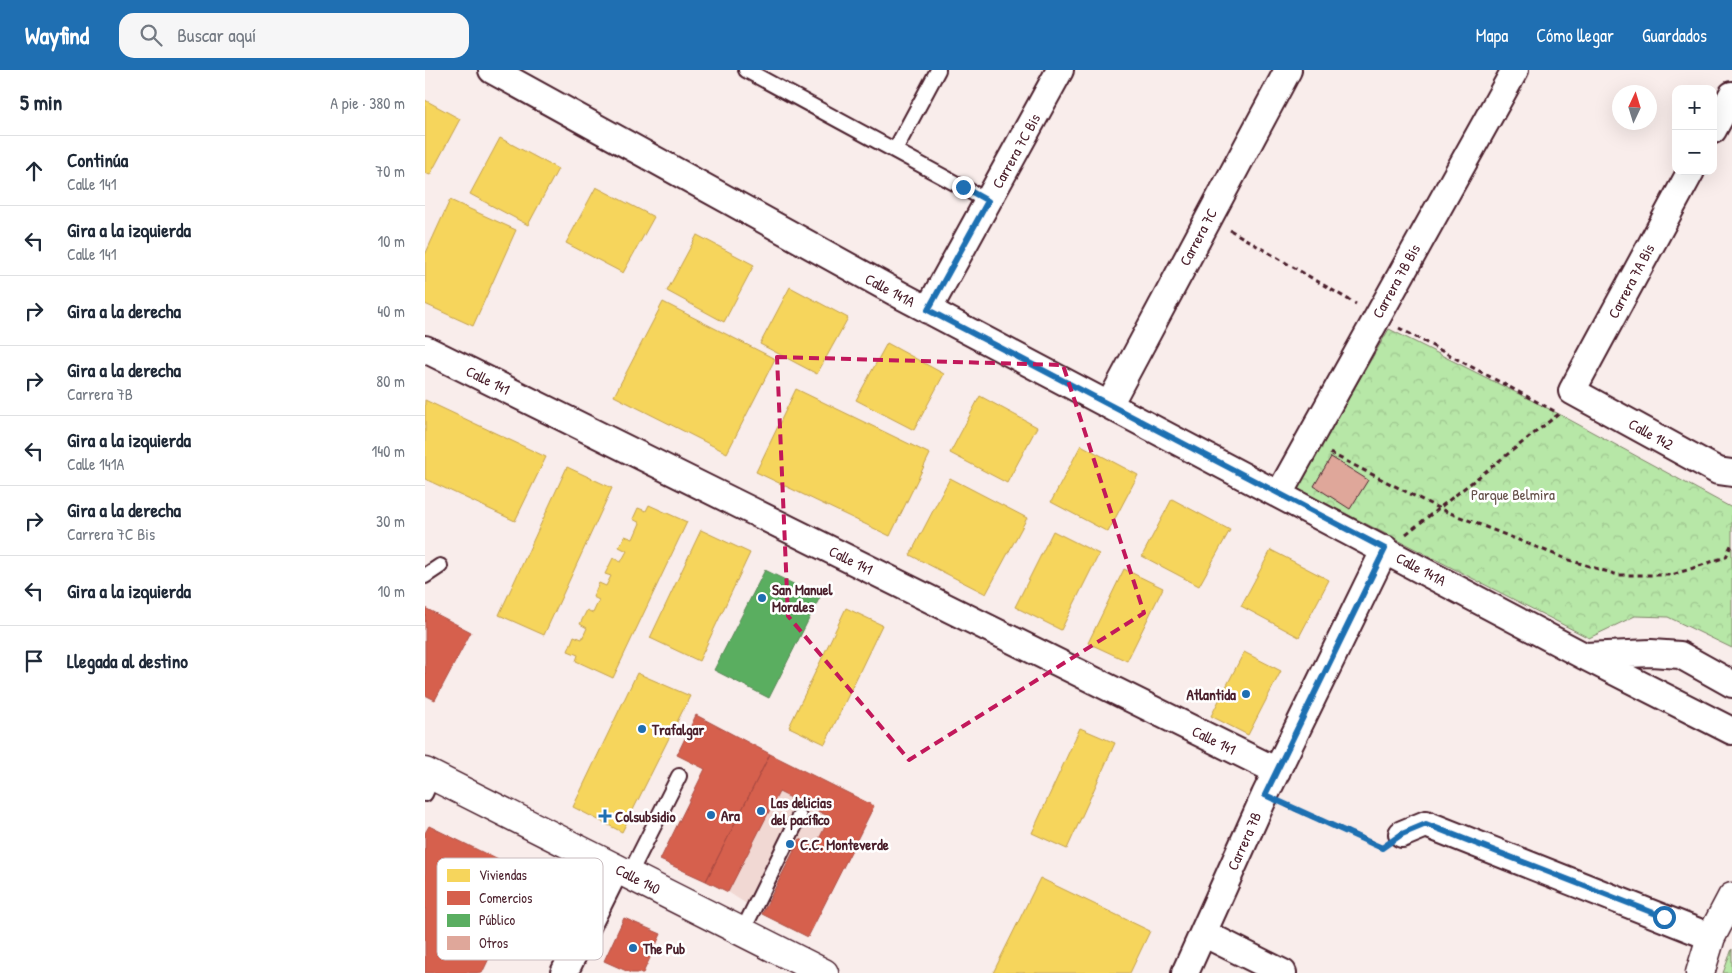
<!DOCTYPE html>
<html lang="es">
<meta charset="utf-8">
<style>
body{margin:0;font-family:"Patrick Hand",sans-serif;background:#f6f6f7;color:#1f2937}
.controls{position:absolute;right:15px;top:15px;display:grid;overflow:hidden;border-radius:10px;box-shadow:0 5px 20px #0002}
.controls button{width:45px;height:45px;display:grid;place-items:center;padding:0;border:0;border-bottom:1px solid #e0e1e3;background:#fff;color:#1f2937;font:25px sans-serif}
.compass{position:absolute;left:1187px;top:15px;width:45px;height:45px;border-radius:50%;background:#fff;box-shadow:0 5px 20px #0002;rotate:4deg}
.stop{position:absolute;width:15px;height:15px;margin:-11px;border:4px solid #1f6fb2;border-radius:50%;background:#fff}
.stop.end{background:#1f6fb2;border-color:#fff;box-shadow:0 1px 5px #0008}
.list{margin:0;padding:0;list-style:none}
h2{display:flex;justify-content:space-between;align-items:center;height:65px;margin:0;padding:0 20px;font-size:21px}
h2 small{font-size:16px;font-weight:400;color:#747a83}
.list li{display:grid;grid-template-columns:32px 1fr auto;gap:15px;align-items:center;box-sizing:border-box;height:70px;padding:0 20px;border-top:1px solid #e0e1e3}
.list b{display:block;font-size:19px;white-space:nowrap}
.list p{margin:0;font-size:16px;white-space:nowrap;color:#747a83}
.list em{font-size:16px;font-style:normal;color:#747a83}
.icon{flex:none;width:28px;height:28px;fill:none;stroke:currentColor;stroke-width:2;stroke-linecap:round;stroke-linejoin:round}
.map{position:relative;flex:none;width:1307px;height:903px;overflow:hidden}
header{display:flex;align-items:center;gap:30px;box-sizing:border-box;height:70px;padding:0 25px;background:#1f6fb2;color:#fff}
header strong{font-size:24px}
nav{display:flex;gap:28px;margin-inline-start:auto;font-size:18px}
.search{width:350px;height:45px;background:#f6f6f7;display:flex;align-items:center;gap:12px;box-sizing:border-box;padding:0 18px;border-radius:15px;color:#747a83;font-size:19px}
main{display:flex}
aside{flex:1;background:#fff}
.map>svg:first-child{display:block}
.built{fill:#f1d8d3}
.grass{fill:#b7e7a7;stroke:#808369}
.park{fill:url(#park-crowns);stroke:#808369}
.homes{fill:#f6d55c;stroke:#c29e4d}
.shops{fill:#d6604d;stroke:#ac4c43}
.public{fill:#5aae61;stroke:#558351}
.building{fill:#dfa79a;stroke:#4a1f2b}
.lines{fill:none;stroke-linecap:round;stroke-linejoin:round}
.service-casing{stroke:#4a1f2b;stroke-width:18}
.minor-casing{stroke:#4a1f2b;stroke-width:30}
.tertiary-casing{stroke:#4a1f2b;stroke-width:31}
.primary-casing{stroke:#4a1f2b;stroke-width:31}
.path{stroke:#4a1f2b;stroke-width:3;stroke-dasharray:5 4;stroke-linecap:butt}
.service{stroke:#fff;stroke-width:14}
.minor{stroke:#fff;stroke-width:26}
.tertiary{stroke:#fff;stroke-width:28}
.primary{stroke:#fff;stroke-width:28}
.route{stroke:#1f6fb2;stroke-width:6}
.marked{fill:none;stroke:#c2185b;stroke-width:4;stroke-dasharray:10 6;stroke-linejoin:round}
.poi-dot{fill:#1f6fb2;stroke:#fff;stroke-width:2}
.labels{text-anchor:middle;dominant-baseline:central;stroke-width:5;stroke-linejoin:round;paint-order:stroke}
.street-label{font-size:15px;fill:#4a1f2b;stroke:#fff}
.park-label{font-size:15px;fill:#65514a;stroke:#fff}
.poi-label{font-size:15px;font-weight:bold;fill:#4a1f2b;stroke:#fff;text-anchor:start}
.key{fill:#fff;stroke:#c9bcbf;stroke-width:1}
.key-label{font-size:14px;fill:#4a1f2b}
</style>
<header>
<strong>Wayfind</strong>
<div class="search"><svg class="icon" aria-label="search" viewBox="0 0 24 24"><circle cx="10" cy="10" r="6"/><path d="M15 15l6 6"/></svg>Buscar aquí</div>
<nav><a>Mapa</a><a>Cómo llegar</a><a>Guardados</a></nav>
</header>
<main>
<aside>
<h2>5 min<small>A pie · 380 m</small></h2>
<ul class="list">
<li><svg class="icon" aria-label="ahead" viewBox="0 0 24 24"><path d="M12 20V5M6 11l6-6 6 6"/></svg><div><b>Continúa</b><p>Calle 141</p></div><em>70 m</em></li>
<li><svg class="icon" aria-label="left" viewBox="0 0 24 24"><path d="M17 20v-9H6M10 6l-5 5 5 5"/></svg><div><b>Gira a la izquierda</b><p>Calle 141</p></div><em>10 m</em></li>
<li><svg class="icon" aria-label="right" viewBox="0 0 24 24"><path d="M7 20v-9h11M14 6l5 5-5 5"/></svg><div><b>Gira a la derecha</b></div><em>40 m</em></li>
<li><svg class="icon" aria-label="right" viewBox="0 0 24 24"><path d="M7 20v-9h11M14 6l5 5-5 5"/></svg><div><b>Gira a la derecha</b><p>Carrera 7B</p></div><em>80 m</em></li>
<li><svg class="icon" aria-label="left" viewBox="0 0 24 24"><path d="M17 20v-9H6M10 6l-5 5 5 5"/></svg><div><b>Gira a la izquierda</b><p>Calle 141A</p></div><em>140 m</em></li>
<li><svg class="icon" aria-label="right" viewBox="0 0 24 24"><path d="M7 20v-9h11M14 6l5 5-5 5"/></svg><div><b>Gira a la derecha</b><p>Carrera 7C Bis</p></div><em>30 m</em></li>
<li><svg class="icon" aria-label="left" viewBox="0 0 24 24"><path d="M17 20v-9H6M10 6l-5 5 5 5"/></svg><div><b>Gira a la izquierda</b></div><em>10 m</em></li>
<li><svg class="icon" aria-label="arrive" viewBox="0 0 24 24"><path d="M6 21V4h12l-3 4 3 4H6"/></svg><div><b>Llegada al destino</b></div></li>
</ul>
</aside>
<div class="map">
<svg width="1307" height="903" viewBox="0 0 1307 903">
<defs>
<pattern id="park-crowns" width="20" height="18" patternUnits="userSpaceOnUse" patternTransform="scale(1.25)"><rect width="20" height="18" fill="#b7e7a7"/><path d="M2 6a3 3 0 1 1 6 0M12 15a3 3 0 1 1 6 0" fill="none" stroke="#9fc690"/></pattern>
</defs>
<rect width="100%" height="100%" fill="#f9edeb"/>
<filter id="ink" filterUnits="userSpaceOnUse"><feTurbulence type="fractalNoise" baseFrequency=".02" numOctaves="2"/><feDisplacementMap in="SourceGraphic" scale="10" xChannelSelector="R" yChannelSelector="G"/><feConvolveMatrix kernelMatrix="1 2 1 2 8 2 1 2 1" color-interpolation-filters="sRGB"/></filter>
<g filter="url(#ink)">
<path class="built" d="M345,684l104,52 -66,131 -46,-23 -34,-22 -22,-11z"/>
<path class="grass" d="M1307,879v24h-9z"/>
<path class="park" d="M964,259l170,85 173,94v140l-64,-31 -33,-1 -46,22 -293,-150z"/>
<path class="homes" d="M0,30l35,19 -30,56 -5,-2z
M75,68l58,31 -30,56 -58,-31z
M171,117l58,30 -31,56 -57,-30z
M25,130l66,30 -43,96 -48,-22v-49z
M272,165l57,30 -30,57 -57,-31z
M365,217l58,31 -31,56 -57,-30z
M238,232l112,57 -48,94 -113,-57z
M462,273l57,31 -30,56 -58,-30z
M371,319l134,65 -40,82 -134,-64z
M555,326l57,31 -30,56 -57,-30z
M0,330l121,57 -31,64 -90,-42z
M656,375l57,30 -30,57 -57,-30z
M142,397l45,21 -68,147 -45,-20z
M525,408l77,40 -41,76 -76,-39z
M747,429l58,31 -31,56 -57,-30z
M224,435l38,17 -74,156 -37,-17 2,-6 -10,-4 6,-15 8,3 5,-11 -7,-4 7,-14 6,3 6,-13 -6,-3 6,-14 7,3 5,-10 -6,-2 8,-16 8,4 6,-11 -8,-4 6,-11 8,3 7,-16 -7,-4 5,-11 8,3z
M276,460l49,23 -51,108 -49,-23z
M628,461l46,23 -38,76 -46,-23z
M846,480l58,30 -30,57 -58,-31z
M699,499l39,19 -36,73 -39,-18z
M421,538l36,17 -57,119 -36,-17z
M819,582l37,19 -33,64 -37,-19z
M212,603l53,23 -68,136 -49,-25z
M655,658l35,15 -48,106 -35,-16z
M615,808l110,53 -20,42h-137z"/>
<path class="shops" d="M0,538l46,24 -36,68 -10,-5z
M271,645l74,39 -64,127 -46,-21 45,-91 -28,-14z
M345,684l104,52 -66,131 -46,-23 38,-75 15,8 15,-30 -51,-25 -51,100 -22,-11z
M4,756l100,49 -47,98h-57v-140z
M199,848l37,16 -18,39h-12l-27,-12z"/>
<path class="public" d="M340,500l55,27 -51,101 -55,-28z"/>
<path class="building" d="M906,387l37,23 -18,29 -36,-23z"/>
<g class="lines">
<defs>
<path id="service" d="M321,0l242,131
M470,80l43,-80
M0,506l15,-10
M0,724l8,-18
M204,805l50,-99
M317,862l57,-115"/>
<path id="minor" d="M67,0l412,227 680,359 148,75
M1288,60l19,-35
M1266,101l-119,220 146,80 14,2
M503,240l132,-240
M0,279l852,422
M684,335l179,-335
M854,424l236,-424
M1160,586l66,-3 29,2 52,29
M977,764l24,-10 285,113
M778,863l80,40
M139,903l52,-105
M760,903l80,-178 120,-246"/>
<path id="tertiary" d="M0,702l399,201"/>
<path id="primary" d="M1275,903l11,-36 21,-40"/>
</defs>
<use href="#service" class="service-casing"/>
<use href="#minor" class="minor-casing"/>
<use href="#tertiary" class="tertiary-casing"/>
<use href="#primary" class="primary-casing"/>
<path class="path" d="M805,160l126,74
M974,258l157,84
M905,383l110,56 129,51 49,15h54l54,-18 6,-14
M981,464l154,-121
M861,735l95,42"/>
<use href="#service" class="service"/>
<use href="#minor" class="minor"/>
<use href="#tertiary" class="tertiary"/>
<use href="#primary" class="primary"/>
</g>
</g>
<g class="lines" filter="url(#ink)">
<path class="route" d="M538,117l25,14 -60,109 457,239 -120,246 117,53 20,-14 24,-10 238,93"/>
</g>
<path class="marked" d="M352,287l286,8 81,248 -235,147 -121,-144z"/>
<g class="poi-dot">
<circle cx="337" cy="528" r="5"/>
<circle cx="821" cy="624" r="5"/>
<circle cx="217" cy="659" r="5"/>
<circle cx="336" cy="741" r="5"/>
<circle cx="286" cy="745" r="5"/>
<path d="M177.5 738.5h5v5h5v5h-5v5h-5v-5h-5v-5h5z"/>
<circle cx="365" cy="774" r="5"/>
<circle cx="208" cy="878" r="5"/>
</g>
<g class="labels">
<g class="street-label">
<text transform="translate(591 81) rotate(-61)">Carrera 7C Bis</text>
<text transform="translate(773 167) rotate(-62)">Carrera 7C</text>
<text transform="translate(971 211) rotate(-61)">Carrera 7B Bis</text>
<text transform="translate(1206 211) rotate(-62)">Carrera 7A Bis</text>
<text transform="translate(465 220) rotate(28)">Calle 141A</text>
<text transform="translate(63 310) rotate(26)">Calle 141</text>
<text transform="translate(1226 364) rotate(29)">Calle 142</text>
<text transform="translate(426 490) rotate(26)">Calle 141</text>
<text transform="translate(996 499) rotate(28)">Calle 141A</text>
<text transform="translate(789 670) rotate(26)">Calle 141</text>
<text transform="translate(819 771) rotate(-66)">Carrera 7B</text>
<text transform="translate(213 809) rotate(27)">Calle 140</text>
</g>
<g class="park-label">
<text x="1088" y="424">Parque Belmira</text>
</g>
<g class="poi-label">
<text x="347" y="519">San Manuel<tspan x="347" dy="17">Morales</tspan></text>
<text x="811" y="624" text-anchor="end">Atlantida</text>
<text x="227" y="659">Trafalgar</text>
<text x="346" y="732">Las delicias<tspan x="346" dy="17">del pacífico</tspan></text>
<text x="296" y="745">Ara</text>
<text x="190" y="746">Colsubsidio</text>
<text x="375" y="774">C.C. Monteverde</text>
<text x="218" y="878">The Pub</text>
</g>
</g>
<rect x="12" y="788" width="166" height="102" rx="8" class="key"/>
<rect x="22" y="799" width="23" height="13" fill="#f6d55c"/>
<rect x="22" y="821" width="23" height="14" fill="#d6604d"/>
<rect x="22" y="844" width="23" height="13" fill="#5aae61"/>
<rect x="22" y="866" width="23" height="14" fill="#dfa79a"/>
<g class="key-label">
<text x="54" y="810">Viviendas</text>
<text x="54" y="833">Comercios</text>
<text x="54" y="855">Público</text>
<text x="54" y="878">Otros</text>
</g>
</svg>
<div class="controls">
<button>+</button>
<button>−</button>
</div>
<svg class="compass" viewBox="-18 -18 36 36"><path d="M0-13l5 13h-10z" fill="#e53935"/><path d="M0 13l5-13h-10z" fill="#747a83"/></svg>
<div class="stop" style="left:1239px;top:847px"></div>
<div class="stop end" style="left:538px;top:117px"></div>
</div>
</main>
